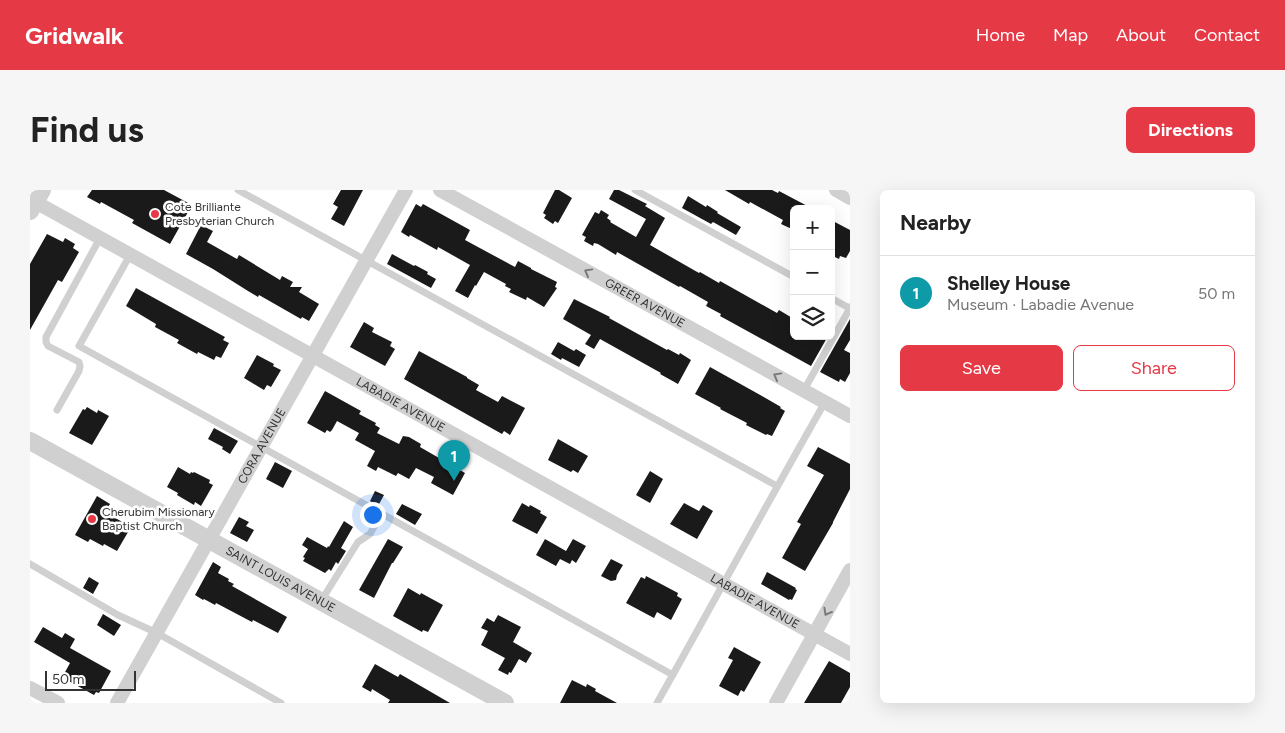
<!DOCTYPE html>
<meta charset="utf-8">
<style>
body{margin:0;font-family:Figtree,sans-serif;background:#f6f6f6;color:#222}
.controls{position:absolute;right:15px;top:15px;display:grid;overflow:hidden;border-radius:8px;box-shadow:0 5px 20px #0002}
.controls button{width:45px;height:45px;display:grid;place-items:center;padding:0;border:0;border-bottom:1px solid #e0e0e0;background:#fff;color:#222;font:25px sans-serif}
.scale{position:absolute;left:15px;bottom:12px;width:91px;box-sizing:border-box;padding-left:5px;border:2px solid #333;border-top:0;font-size:14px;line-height:18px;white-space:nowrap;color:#333;-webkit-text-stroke:4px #fff;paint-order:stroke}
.you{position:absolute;left:342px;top:324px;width:18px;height:18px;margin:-12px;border:4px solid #fff;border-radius:50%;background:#1a73e8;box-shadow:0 0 0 8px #1a73e833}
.badge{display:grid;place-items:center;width:32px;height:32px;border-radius:50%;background:#e63946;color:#fff;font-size:16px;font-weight:700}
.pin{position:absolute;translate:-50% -41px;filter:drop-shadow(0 1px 2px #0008)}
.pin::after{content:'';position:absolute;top:26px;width:18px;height:15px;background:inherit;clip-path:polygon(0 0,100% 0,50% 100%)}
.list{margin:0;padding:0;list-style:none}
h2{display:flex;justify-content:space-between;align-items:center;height:65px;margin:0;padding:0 20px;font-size:21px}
h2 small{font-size:16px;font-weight:400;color:#767676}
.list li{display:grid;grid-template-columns:32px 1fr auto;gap:15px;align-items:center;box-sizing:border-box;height:75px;padding:0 20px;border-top:1px solid #e0e0e0}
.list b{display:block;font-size:19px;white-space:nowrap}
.list p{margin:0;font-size:16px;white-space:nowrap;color:#767676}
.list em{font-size:16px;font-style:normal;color:#767676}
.actions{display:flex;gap:10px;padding:15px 20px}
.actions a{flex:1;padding:11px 0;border:1px solid #e63946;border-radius:8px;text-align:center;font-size:18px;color:#e63946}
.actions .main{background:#e63946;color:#fff}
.icon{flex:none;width:28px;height:28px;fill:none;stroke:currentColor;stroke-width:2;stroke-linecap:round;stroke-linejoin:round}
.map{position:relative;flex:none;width:820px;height:513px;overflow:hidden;border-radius:8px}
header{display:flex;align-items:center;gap:30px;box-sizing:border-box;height:70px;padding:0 25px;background:#e63946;color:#fff}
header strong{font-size:24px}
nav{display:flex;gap:28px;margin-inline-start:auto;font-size:18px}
.intro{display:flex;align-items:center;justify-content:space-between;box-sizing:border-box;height:120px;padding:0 30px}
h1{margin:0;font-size:35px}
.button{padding:12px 22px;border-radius:8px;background:#e63946;color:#fff;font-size:18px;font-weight:700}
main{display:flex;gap:30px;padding:0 30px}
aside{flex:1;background:#fff;border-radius:8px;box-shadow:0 5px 20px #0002}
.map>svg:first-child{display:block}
.building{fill:#1a1a1a}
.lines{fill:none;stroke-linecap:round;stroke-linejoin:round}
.service{stroke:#d0d0d0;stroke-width:7}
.minor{stroke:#d0d0d0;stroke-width:14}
.tertiary{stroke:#d0d0d0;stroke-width:18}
.oneway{stroke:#7a7a7a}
.poi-dot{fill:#e63946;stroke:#fff;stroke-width:2}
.labels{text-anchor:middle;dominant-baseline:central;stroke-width:5;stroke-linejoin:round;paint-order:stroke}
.poi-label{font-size:12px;fill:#333;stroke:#fff;text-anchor:start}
.street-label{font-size:12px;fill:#333;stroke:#fff}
</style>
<header>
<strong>Gridwalk</strong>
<nav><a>Home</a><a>Map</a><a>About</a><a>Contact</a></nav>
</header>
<div class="intro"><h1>Find us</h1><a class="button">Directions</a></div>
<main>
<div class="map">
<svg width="820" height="513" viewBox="0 0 820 513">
<rect width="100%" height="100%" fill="#fff"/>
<path class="building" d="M62,0h72l28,15 -22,39 -38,-21 2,-3 -33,-18 -1,2 -13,-7z
M311,0h22l-19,36 -13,-7 7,-12 -5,-3z
M525,0h4l13,8 -14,25 -3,-2 -2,3 -9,-6 2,-3 -3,-2z
M584,0h5l28,14 -2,2 20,12 -15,27 49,28 1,-1 19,11 1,-2 57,32 2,-3 15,9v17h34l-17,30 -91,-50 1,-2 -15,-8 2,-4 -28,-16 -1,1 -62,-35 -1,3 -18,-11 -4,-1 -1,3 -9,-5 2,-4 -4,-2 13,-23 4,2 2,-4 8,5 -2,3 4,3 -1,1 26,15 10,-18 -37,-20z
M695,0h47l6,3 1,-2 34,18h-19v21l-13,-6 2,-4 -33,-18 -1,2z
M658,6l18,11 1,-2 11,7 -1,1 24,14 -5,8 -23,-13 -2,2 -29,-16z
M386,14l5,3 2,-3 47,26 -5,10 50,27 3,-6 13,7v1l26,13 -2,5 2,1 -13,19 -17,-10 -1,3 -17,-8 2,-3 -6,-3 1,-2 -22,-12 -8,14 -1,-1 -7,13 -13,-7 15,-26 -32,-18 -1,3 -27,-15 -1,2 -8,-5z
M801,30l19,10v21l-4,7 -6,-2 -1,3 -8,-4z
M171,35l12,6 -6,11 30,17 2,-4 41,25 2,-4 11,6 -3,5h12l-3,5 20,12 -10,17 -7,-4 -1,2 -42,-24 -1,2 -10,-6 -35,-22 -27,-15z
M17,44l16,8 2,-4 10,6 -2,4 6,4 -17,30 -4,-2 -28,50v-66z
M362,64l22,12 1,-1 13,7 -1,2 9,5 -5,9 -44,-24z
M106,98l89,49 -2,3 6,3 -8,15 -5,-2 -2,4 -16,-8 -1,2 -20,-11 2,-3 -24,-13 1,-3 -30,-18z
M544,109l36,18 -1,1 58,32 1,-1 11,6 1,-2 11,7 -13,24 -18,-10 1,-1 -61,-34 -6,10 -9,-5 6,-9 -28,-16z
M820,129v21l-6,10 6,3v20l-5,9 -5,-3 -1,3 -19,-10z
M334,132l10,6 -2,4 20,10 -2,4 5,3 -10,17 -35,-19z
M528,152l16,9 2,-2 10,6 -7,12 -17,-9 -1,2 -10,-6z
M389,161l48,26v1l12,7 -3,5 22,12 4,-6 23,12 -15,27 -6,-4 -2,3 -98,-55z
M227,165l17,9 -1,2 8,4 -10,17 -4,-2 -3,5 -20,-12z
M680,177l52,29 19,11 -1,1 5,3 -13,25 -5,-2 -1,1 -20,-10 1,-2 -27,-14 1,-1 -26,-14z
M295,201l36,20 -2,3 17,9 -1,2 5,3 -3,5 22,11 4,-8 6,1 12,7 -1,3 45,26 -12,22 -22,-12 3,-6 -18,-9 -7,11 -11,-6 -2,3 -18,-9 -2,4 -9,-5 8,-15 -20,-11 4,-7 -22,-12 -5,9 -2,2 -3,-2 -2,3 -18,-10z
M57,217l10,6 1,-3 11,6 -17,29 -23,-12 14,-24 2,1z
M184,238l24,13 -8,13 -8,-5 1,-2 -15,-8z
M528,249l30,17 -10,17 -5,-3 -2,2 -23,-12z
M788,257l32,17v25l-17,33v1l-28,48 -23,-13 19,-34 -4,-2 27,-47 -17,-9z
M245,272l17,9 -9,17 -17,-9z
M148,277l12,7 1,-2 2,1 1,-1 16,8 -1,3 4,2 -12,21 -6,-4 -1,3 -17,-10 1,-2 -11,-6z
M620,281l13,8 -13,24 -14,-8z
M345,301l9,4 -6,11 -8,-5z
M67,306l13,8 -5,8 26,15 -14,24 -13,-7 -1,2 -13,-7 -2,3 -13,-7z
M492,313l7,4 1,-2 11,6 -1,2 7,4 -10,17 -25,-13z
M654,313l15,8 4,-6 10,6 -16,28 -27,-15z
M372,314l20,10 -7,11 -19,-11z
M209,327l10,5 -3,4 8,4 -7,12 -17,-9z
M314,331l9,6 -12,21 5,3 -8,13 -2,-2 -5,9 -2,-2 -4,4 -22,-12 2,-3 -2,-1 5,-8 -6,-4 5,-8 20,11 1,-2 1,1z
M358,349l15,8 -10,16h-1l-18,35 -15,-8z
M515,349l21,12 7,-12 13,7 -10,17 -4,-3 -2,4 -10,-5 -4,7 -20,-11z
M581,369l12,6 -6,10 -1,5 -5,1 -10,-5z
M183,372l8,5 -3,6 11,6 -1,2 6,3 -2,2 55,31 -9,16 -25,-13 -1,2 -36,-19 -1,2 -11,-6 -1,1 -8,-5z
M737,382l29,16 -1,1 2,1 -5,10 -2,-1 -1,1 -28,-16z
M616,386l32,17 -1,3 5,3 -11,21 -14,-8 -3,6 -28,-15 15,-26 4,2z
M59,387l10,6 -6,11 -10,-6z
M378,398l12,7 1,-2 22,12 -15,27 -5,-2 -1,2 -29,-16z
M73,424l18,11 -7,11 -17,-11z
M468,425l23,12 -8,15 19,11 -6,10 -7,-4 -8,14 -2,-1 -1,3 -10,-5 7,-12 -24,-13 7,-14 -7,-3 6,-10 7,4z
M13,437l19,11 3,-5 10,6 -5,9 41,23 -12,22 -3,-1 -2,3 -29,-16 2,-4 -3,-1 6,-11 -36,-21z
M704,457l27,15 -17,30 -3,-2 -3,6 -19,-10 14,-26 -5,-2z
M799,471l21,12v14l-9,16h-37z
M345,474l23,13 2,-3 50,29h-62l2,-3 -18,-11 -1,3 -9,-5z
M542,490l14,7 1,-3 9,5 -1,2 22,12h-57z"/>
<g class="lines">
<path class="service" d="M208,0l539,296
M605,0l159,87
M100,65l-51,91 594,329
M801,108l18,10 1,-1
M774,200l46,-82
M27,220l22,-39 1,-5 -1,-4 -31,-16 -2,-4v-5l54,-99
M0,374l88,51 39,18 124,70
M291,411l37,-59 12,-8 5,-9
M627,513c56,-100 111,-201 168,-301"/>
<g class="minor">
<path id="s1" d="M410,0l410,226"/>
<path d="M806,0l14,8"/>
<path id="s2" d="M0,9l820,455"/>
<path d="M0,498l28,15"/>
<path id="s3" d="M87,513l289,-513"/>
<path d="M746,513l74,-133"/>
</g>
<g class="tertiary">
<path d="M0,21l12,-21"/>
<path id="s4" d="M0,251l475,262"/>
</g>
</g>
<defs><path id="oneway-chevron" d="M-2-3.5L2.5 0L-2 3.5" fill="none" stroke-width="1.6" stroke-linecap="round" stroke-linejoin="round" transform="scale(1.25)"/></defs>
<g class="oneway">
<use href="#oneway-chevron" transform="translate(558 82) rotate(-151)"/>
<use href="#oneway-chevron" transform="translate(747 186) rotate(-151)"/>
<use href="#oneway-chevron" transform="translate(797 422) rotate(119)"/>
</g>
<g class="poi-dot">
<circle cx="125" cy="24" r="5"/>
<circle cx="62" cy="329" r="5"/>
</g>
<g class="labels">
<g class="poi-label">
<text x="135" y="17">Cote Brilliante<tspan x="135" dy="14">Presbyterian Church</tspan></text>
<text x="72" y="322">Cherubim Missionary<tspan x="72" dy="14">Baptist Church</tspan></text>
</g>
<g class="street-label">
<text stroke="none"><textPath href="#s1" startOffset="234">GREER AVENUE</textPath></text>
<text stroke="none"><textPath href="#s2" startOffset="424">LABADIE AVENUE</textPath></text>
<text stroke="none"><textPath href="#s3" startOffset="295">CORA AVENUE</textPath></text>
<text stroke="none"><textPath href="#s4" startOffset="286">SAINT LOUIS AVENUE</textPath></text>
<text stroke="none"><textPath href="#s2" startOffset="829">LABADIE AVENUE</textPath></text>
</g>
</g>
</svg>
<div class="controls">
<button>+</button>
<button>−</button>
<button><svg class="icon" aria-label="layers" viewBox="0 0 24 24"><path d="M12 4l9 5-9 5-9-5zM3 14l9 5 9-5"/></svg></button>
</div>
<div class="scale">50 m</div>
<div class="you"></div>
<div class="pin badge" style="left:424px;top:291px;background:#0f9aa8">1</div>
</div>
<aside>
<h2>Nearby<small></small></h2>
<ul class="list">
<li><span class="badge" style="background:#0f9aa8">1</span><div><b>Shelley House</b><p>Museum · Labadie Avenue</p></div><em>50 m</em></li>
</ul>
<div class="actions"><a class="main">Save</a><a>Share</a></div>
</aside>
</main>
